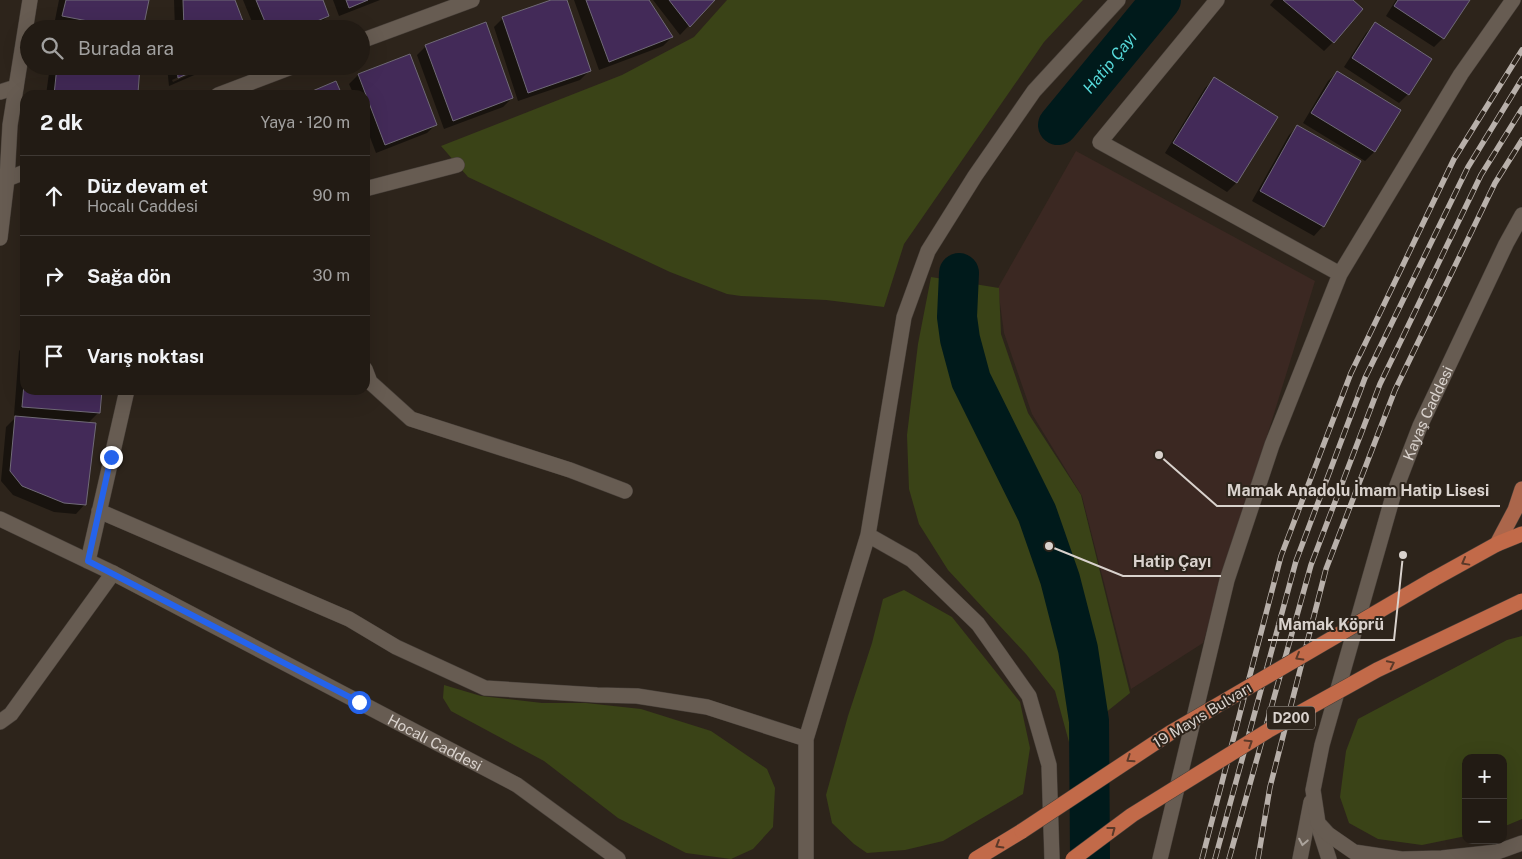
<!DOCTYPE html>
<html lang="tr">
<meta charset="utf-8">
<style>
body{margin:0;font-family:"Public Sans",sans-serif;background:#2a241d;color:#f1f3f6}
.controls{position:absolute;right:15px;bottom:15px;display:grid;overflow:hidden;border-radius:10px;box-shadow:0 5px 20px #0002}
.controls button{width:45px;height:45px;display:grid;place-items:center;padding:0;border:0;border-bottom:1px solid #3f3934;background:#221b14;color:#f1f3f6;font:25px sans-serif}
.stop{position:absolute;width:15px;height:15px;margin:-11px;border:4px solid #2563eb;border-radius:50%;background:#fff}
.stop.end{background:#2563eb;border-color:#fff;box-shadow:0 1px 5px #0008}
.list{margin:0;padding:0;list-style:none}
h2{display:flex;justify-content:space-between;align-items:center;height:65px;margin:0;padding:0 20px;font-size:21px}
h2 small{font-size:16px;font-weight:400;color:#a2a1a0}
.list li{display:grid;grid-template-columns:32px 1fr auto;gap:15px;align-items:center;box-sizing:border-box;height:80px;padding:0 20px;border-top:1px solid #3f3934}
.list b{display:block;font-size:19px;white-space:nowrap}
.list p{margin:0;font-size:16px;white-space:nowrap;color:#a2a1a0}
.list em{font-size:16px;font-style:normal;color:#a2a1a0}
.icon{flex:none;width:28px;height:28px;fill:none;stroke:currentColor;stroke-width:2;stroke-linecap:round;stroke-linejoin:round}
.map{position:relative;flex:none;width:1522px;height:859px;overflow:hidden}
.search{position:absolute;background:#221b14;box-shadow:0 5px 20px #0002;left:20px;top:20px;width:350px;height:55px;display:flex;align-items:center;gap:12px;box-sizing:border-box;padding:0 18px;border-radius:28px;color:#a2a1a0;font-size:19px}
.panel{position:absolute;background:#221b14;box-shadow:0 5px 20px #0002;left:20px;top:90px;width:350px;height:305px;border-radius:15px}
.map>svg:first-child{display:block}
.education{fill:#3b2822}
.green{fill:#3a4317}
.shadow{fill:#0007}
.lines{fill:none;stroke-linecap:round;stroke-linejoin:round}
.river{stroke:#001a1b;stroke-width:40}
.building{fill:#432a58;stroke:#706a77}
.minor-casing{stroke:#48403a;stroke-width:16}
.tertiary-casing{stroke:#48403a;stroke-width:16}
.primary-casing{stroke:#48403a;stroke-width:16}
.trunk-casing{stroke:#48403a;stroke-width:16}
.minor{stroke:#675c52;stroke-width:15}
.tertiary{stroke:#675c52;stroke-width:15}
.primary{stroke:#ab664b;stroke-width:15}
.trunk{stroke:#c26a49;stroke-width:15}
.rail-casing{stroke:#b8b0aa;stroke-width:5.5}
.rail{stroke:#2d241b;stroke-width:4;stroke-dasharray:11;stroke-linecap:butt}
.trunk-bridge-casing{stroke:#48403a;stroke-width:16;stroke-linecap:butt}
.trunk-bridge{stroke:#c26a49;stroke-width:15}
.oneway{stroke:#5a3929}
.oneway2{stroke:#aba39c}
.route{stroke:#2563eb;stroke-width:6}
.labels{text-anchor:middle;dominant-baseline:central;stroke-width:4;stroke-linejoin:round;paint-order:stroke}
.shield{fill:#2d241b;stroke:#a59e98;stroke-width:1}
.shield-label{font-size:14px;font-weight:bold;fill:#d9d2cd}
.street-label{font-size:15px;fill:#d9d2cd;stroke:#2d241b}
.water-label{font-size:16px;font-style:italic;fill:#56d9da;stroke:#2d241b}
.leader{fill:none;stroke:#d9d2cd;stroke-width:2}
.callout-dot{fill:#d9d2cd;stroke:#2d241b;stroke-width:2}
.callout-label{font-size:16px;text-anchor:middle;font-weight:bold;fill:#d9d2cd;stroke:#2d241b;stroke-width:4;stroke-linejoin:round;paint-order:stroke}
</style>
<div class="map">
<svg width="1522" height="859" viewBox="0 0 1522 859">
<rect width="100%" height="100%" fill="#2d241b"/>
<path class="education" d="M1076,151l239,130 -112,362 -72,46 -49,-193 -50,-82 -28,-81 -6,-45z"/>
<path class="green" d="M727,0h356l-39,42 -140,202 -20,63 -58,-7 -85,-4 -14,-2 -57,-22 -202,-95 -27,-31 181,-71 72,-38z
M931,277l68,11 2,46 27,79 53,82 49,198 -61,49 -14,-51 -29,-37 -78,-84 -29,-46 -10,-35 -2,-54 11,-91z
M904,590l48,27 68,85 10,46 -7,46 -80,47 -38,9 -38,3 -13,-9 -22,-21 -6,-28 22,-79 24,-73 11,-44z
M1522,636v183l-19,8v-69h-37v78l-44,9 -44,-6 -29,-16 -9,-26 6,-46 12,-32 149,-79z
M444,685l37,11 61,7h44l55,6 70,22 56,38 8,19 -2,39 -20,22 -22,10 -45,-6 -68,-35 -74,-57 -93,-50 -8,-13z"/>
<path class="shadow" d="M59,0h89l-6,29h-80l2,-2 -10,-2z
M174,0h60l11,29h-70z
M243,0h78l7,16 -10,9 -9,4h-54z
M333,0h47l-41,16z
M555,0h11l23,71 -9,9 -62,21 -24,-74 9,-9z
M574,0h73l25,37 -9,9 -64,24z
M653,0h60l-33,35z
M1274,0h77l-18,42 -9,9 -54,-46z
M1396,0h72l-25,38 -9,9 -48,-31z
M1375,24l33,70 -9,9 -55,-36 22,-34z
M426,46l86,52 -9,9 -59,22 -27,-74z
M50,66h89l-2,27 -2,2h-89z
M167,66h35l-30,14 1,2 35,-16h7l-46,20z
M1337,72l62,39 -25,41 -9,9 -62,-38 25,-42z
M358,75l78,49 -9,9 -51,20 -11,-29v-29h-11l-5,-11z
M1214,79l62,39 -40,65 -9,9 -62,-39 40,-65z
M1298,126l61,35 -36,65 -9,10 -62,-35 37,-66z
M25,203v44l-2,-42z
M25,314v24h-1z
M25,344v46h76l-2,22 -11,11 -3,81 -9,10 -22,-2 -41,-17 -12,-14 5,-54 11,-11 -3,-1 5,-64z"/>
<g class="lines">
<g class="river">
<path id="s1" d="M1058,125l103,-125"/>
<path d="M959,273l-2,44 3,22 11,41 66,133 23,66 18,70 11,72 1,138"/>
</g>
</g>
<path class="building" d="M66,0h83l-6,29h-14l-67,-13z
M183,0h52l11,29h-62z
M256,0h67l6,16 -31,13h-30z
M346,0h22l-19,8z
M551,0h16l24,71 -63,22 -26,-76z
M586,0h63l24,37 -64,25z
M669,0h46l-25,27z
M1283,0h70l10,9 -29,34z
M1398,0h72l-26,39 -50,-33z
M486,22l27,76 -60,23 -28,-76z
M1375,22l57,37 -23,36 -57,-37z
M410,54l27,71 -52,20 -27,-71z
M57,66h83l-2,27 -4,2h-80z
M177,66h28l-27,12z
M1337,71l64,39 -26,42 -64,-39z
M1214,77l64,40 -41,66 -64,-40z
M336,81l6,14h-39z
M1297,125l64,36 -37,66 -64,-36z
M25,372v18h77l-2,23 -78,-6z
M15,416l81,7 -10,82 -22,-2 -42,-17 -12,-15z"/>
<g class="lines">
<defs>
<path id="minor" d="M1217,0l-117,142 240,132
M361,41l111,-41
M0,92l16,-5
M218,95l76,-29
M7,179l18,-7
M365,189l92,-24
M365,369l5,13 41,37 159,51 55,21
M99,511l250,108 47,28 89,41 112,7 40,1 70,11 99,32
M868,535l44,25 66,64 51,72 20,69 3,94
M88,561l39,-171
M0,722l11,-8 102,-141
M806,859v-120l62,-204 36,-218 24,-66 47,-75 59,-85 84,-91
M1160,859l67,-279 45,-135 68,-171 121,-200 52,-74"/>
<g id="tertiary">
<path d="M0,238l7,-59 3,-54 20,-125"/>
<path id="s2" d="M0,519l113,54 404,212 101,74"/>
<path d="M1318,825l11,34"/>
<path d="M1300,859l11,-57"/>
<path id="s3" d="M1401,859l-47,-7 -26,-18 -10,-11 -5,-33 9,-45 71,-249 27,-70 86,-182 16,-29"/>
<path d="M1404,859l38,-1 55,-6 25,-9"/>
</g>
<path id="primary" d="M1497,544l18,-34 7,-21"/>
<path id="trunk" d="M1432,580l65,-36 25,-10
M976,859l46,-28"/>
</defs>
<use href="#minor" class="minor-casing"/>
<use href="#tertiary" class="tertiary-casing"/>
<use href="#primary" class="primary-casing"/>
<use href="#trunk" class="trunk-casing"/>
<use href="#minor" class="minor"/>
<use href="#tertiary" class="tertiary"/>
<use href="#primary" class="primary"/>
<use href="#trunk" class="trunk"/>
<defs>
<path id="rail" d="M1202,859l79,-303 70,-183 103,-214 68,-109
M1215,859l81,-298 69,-183 103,-211 54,-88
M1229,859l82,-294 69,-181 101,-209 41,-66
M1258,859l12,-72 56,-218 69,-179 100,-207 27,-43"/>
</defs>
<use href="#rail" class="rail-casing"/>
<use href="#rail" class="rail"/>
<defs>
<path id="trunk-bridge" d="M1022,831l148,-98 262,-153
M1073,859l59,-44 137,-85 108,-60 145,-69"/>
</defs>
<use href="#trunk-bridge" class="trunk-bridge-casing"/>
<use href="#trunk-bridge" class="trunk-bridge"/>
</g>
<defs><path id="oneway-chevron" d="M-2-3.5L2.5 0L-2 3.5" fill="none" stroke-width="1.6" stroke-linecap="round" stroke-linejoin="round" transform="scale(1.25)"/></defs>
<g class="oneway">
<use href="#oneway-chevron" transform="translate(1465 562) rotate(151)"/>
<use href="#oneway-chevron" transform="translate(1299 657) rotate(150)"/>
<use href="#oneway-chevron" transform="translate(1391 664) rotate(-26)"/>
<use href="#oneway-chevron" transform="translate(1249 743) rotate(-32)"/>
<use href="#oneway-chevron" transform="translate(1130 759) rotate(146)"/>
<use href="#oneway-chevron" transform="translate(1112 830) rotate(-37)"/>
<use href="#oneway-chevron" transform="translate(999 845) rotate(149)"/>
</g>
<use class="oneway2" href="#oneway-chevron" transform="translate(1303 842) rotate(101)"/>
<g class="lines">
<path class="route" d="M111,457l-23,104 271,141"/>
</g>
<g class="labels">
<rect class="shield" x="1267" y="706.5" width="48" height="23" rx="4"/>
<g class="shield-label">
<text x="1291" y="718">D200</text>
</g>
<g class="street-label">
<text stroke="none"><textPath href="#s3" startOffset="522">Kayaş Caddesi</textPath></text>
<text transform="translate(1202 715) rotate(-31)">19 Mayıs Bulvarı</text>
<text stroke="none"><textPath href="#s2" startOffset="489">Hocalı Caddesi</textPath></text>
</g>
<g class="water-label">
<text stroke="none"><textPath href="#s1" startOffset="81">Hatip Çayı</textPath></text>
</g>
</g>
<path class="leader" d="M1159 455L1217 506H1500M1049 546L1123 576H1221M1403 555L1394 640H1268"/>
<g class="callout-dot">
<circle cx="1159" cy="455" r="5"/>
<circle cx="1049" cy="546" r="5"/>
<circle cx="1403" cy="555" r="5"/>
</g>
<g class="callout-label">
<text x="1358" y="496">Mamak Anadolu İmam Hatip Lisesi</text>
<text x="1172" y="567">Hatip Çayı</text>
<text x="1331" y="630">Mamak Köprü</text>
</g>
</svg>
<div class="controls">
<button>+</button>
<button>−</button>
</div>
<div class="stop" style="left:359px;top:702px"></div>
<div class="stop end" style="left:111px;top:457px"></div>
<div class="search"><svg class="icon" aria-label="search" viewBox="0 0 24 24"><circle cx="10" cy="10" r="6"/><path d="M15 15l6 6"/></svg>Burada ara</div>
<section class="panel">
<h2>2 dk<small>Yaya · 120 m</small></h2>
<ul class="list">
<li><svg class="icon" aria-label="ahead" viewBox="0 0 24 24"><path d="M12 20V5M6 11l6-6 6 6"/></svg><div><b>Düz devam et</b><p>Hocalı Caddesi</p></div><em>90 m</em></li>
<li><svg class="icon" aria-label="right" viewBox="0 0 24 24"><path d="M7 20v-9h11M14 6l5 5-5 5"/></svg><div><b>Sağa dön</b></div><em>30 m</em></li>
<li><svg class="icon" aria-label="arrive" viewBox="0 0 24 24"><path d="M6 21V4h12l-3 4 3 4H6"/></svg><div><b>Varış noktası</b></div></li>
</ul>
</section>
</div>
